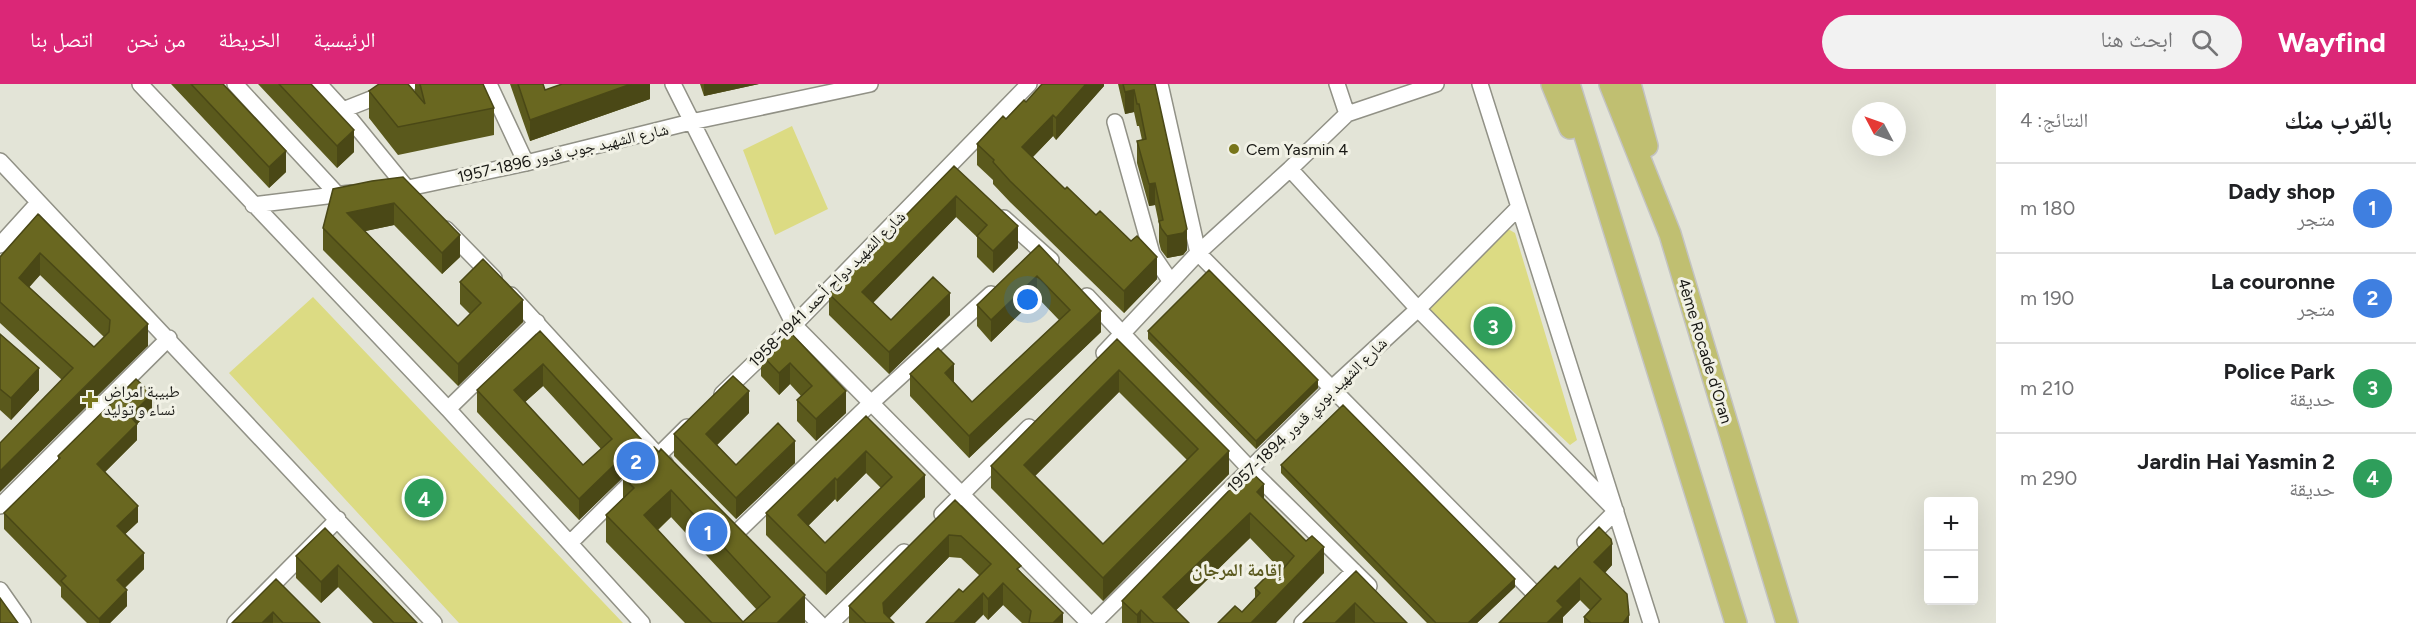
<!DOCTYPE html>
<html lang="ar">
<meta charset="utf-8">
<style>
body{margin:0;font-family:Figtree,"Noto Naskh Arabic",sans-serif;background:#f2f2f2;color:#202124;direction:rtl}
.controls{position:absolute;right:18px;bottom:18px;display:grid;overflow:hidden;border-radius:6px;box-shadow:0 6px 24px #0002}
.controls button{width:54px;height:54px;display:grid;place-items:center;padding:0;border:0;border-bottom:2px solid #e0e0e0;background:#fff;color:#202124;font:30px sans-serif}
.compass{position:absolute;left:1852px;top:18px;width:54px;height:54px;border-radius:50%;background:#fff;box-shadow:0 6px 24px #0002;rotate:311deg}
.you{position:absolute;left:1028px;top:216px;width:21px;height:21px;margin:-15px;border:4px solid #fff;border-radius:50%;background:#1a73e8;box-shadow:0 0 0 9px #1a73e833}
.badge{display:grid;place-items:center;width:39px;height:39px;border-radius:50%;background:#db2777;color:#fff;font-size:20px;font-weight:700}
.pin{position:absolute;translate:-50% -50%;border:3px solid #fff;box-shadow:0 2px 6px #0006}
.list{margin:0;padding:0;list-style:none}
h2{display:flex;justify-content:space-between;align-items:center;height:78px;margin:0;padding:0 24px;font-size:26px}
h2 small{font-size:20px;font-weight:400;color:#757577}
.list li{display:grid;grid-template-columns:39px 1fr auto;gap:18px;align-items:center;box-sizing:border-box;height:90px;padding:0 24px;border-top:2px solid #e0e0e0}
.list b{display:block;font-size:22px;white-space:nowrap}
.list p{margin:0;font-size:20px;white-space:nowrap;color:#757577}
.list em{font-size:20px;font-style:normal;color:#757577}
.icon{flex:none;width:33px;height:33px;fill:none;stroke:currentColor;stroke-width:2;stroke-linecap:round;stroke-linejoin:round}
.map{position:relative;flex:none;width:1996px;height:539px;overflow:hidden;direction:ltr}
header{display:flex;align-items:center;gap:36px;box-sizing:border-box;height:84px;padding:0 30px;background:#db2777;color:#fff}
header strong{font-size:28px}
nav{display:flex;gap:33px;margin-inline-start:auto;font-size:21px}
.search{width:420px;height:54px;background:#f2f2f2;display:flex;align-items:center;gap:15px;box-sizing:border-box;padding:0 21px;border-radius:33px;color:#757577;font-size:22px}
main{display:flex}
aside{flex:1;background:#fff}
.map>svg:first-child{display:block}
.green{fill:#dcdb83}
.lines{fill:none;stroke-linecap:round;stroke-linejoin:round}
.minor-casing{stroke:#919186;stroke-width:18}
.highway-casing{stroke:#c3c3c2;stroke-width:24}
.minor{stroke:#fff;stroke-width:15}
.highway{stroke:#c0bf71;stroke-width:21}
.wall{fill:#5a591c;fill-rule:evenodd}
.shaded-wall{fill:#4a4816}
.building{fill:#696720;stroke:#4a4816;stroke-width:1.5;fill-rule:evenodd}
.poi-dot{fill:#78751a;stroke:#f1f1e5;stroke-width:2}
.labels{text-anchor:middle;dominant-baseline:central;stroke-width:6;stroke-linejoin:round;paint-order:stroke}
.poi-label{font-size:16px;fill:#171713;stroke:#f1f1e5;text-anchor:start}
.street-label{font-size:16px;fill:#171713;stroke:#f1f1e5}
.neighbourhood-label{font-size:18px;font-weight:bold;fill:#5a591e;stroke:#f1f1e5}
</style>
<header>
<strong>Wayfind</strong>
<div class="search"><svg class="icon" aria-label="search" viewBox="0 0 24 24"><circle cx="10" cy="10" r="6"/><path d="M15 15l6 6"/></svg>ابحث هنا</div>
<nav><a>الرئيسية</a><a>الخريطة</a><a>من نحن</a><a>اتصل بنا</a></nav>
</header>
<main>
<aside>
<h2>بالقرب منك<small>النتائج: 4</small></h2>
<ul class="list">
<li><span class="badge" style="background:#3f7fe0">1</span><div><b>Dady shop</b><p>متجر</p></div><em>180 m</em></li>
<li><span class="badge" style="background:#3f7fe0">2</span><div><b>La couronne</b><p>متجر</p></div><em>190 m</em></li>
<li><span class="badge" style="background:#2e9e5b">3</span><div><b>Police Park</b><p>حديقة</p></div><em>210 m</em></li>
<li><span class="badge" style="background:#2e9e5b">4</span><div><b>Jardin Hai Yasmin 2</b><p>حديقة</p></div><em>290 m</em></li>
</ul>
</aside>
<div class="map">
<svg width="1996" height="539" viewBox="0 0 1996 539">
<rect width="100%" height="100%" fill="#e3e4d7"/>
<path class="green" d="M792,42l36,83 -53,26 -32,-85z
M1508,145l7,4 62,207 -7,5 -144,-135z
M313,213l310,326h-164l-230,-250z"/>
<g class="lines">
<defs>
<path id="minor" d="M140,0l308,325 194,214
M235,0l103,111
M319,0l24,26 67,82
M489,0l37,79
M673,0l121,241 295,298
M1160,0l38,169 336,340
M1337,0l10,30
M1480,0l171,539
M343,26l66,-26
M1115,38l37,132 19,28
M0,77l434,462
M1290,85l128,140 198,202 -31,31
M399,106l127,-27 165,-41 179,-38
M253,121l98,-12
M1004,134l47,42
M446,145l48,49
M0,161l38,-42
M511,211l154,168
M1087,212l162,172 120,118
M1104,269l94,-100 92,-84 57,-55 89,-30
M722,310l72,-69 235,-241
M448,325l89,-87
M0,422l169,-168
M942,430l87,-87
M733,452l137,-132 121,-110
M570,459l117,-116
M0,506l23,33
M791,511l28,28
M235,539l103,-104
M831,539l73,-71
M1094,539l238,-235 86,-79 101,-102
M1302,539l52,-52"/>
<path id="highway" d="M1552,0l18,44
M1569,0l167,539
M1610,0l60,150 117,389
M1630,0l17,62"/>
</defs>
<use href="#minor" class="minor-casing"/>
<use href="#highway" class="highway-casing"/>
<use href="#minor" class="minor"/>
<use href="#highway" class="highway"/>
</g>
<path class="wall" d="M171,0h52l63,88 -17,16z
M258,0h53l43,68 -17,16z
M415,0h68l11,24v27l-96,20 -29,-37v-27l46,2z
M510,0h33l2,6 105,-6v15l-120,42z
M700,0h59l-55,12z
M1104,0v2l-48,54 -3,-4 -20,21 124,122 -33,34 -114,-111 -17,-18v-4l-16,-15v-21l49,-42z
M1118,0h37l32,166 -4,5 -16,3 -6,-8 -2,-8v-18l-4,-19 -6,1 -12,-43v-22l5,-1 -3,-14h-2l-3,-14 -9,2z
M954,82l64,82 -25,25 -16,-16v-20l-21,-20 -83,86 18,17 59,-5 -61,59 -60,-59v-21z
M372,97l88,76 -18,17 -48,-49 -29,6 93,95 12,-12 -10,-10v-22l63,40 -65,64 -135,-136v-22z
M38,130l110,132 -86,34 -62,-57v-66zM40,191l64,62 -10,10 -65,-60z
M1039,161l62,87 -132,126 -59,-62v-22l44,8 18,20 87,-82 -22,-23 -46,45 -14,-16v-21z
M787,245l59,84 -30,28 -19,-20v-21l4,-4 -11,-12 -11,11 -18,-19v-22z
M540,247l101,129 164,163h-120l-79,-81v-27l17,-17v-21l-44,43 -102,-108v-22zM543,302l58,63 -18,16 -58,-63zM671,433l86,93 -14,12 -85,-92z
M1148,247l170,57 -62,61 -108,-110z
M0,250l39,56 -28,30 -11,-10z
M1117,255l112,135 -126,127 -112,-113v-22zM1119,308l68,68 -84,84 -68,-68z
M152,326l-15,14v16l-32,32 33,50 -13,12 19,35 -19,19 2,18 -17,17h-23l-26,-26v-10l-57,-58v-16l54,-52v-5z
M749,329l-32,32 19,20 59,-2 -59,56 -62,-63v-22z
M866,332l59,81 -99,98 -60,-60v-22zM866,389l15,15 -56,55 -17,-17 27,-27 2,3z
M1281,381l234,122 -38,36h-50l-146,-150z
M1264,415l60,74 -82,39 13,-14v-10l24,-14 3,-3 -32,-33 -74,72 13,13h-67v-22z
M955,416l66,72 42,51h-41l-19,-18 -15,15 -25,-28 17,-16 -19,-18 -12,-1 -60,61 5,5h-45v-17z
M325,444l92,95h-44l-35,-36 -17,16 -25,-25v-22z
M1612,481l-7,8 24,50h-45v-6l6,-7 -10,-10 -17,17v6l-5,-54z
M1356,487l51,52h-104z
M276,495l44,44h-88z"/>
<path class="shaded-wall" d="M631,0h19v15l-120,42v-21z
M704,0h55l-55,12z
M1086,0h18v2l-48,54v-22z
M1134,6v22l-9,2v-22z
M1053,31v21l-31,32v-21z
M354,46v22l-17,16v-22z
M286,67v21l-17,16v-21z
M1155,99v22l-6,1v-22z
M956,112v21l-94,97v-22z
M394,119v22l-47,10v-22z
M1018,142v22l-25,25v-22z
M1187,145v21l-4,5 -16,3v-22z
M460,151v22l-18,17v-21z
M40,169v22l-21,24v-21z
M1157,173v22l-33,34v-22z
M1037,192v21l-46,45v-22z
M950,209v22l-61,59v-22z
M523,216v22l-65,64v-22z
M1101,227v21l-132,126v-22z
M148,240v22l-148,146v-21z
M790,279v21l-11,11v-22z
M543,280v22l-29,26v-22z
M954,280v22l-9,-13z
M39,284v22l-28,30v-22z
M1119,286v22l-95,95v-22z
M1318,296v8l-62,61v-8z
M749,307v22l-43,43v-22z
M846,307v22l-30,28v-22z
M152,310v16l-15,14v16l-40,40v-16l33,-48z
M641,355v21l-62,60v-21z
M795,357v22l-59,56v-21z
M866,367v22l-29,29v-22z
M1229,367v23l-126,127v-23z
M925,391v22l-99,98v-22z
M835,394v21l-37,37v-21z
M1264,400v26l-7,-18z
M671,406v27l-27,25v-27z
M138,422v16l-21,20v-16z
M1250,429v25l-87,85v-26z
M949,451v22l-64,66 -2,-20z
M1612,460v21l-18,19v-22z
M1324,463v26l-48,50h-25z
M144,469v16l-27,26v-15z
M338,481v22l-17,16v-21z
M1580,494v22l-17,17v6h-16l10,-22z
M1515,495v8l-38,36h-9z
M1003,499v22l-15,15v-21z
M127,506v16l-17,17h-11v-4z
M983,509v22l-8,8h-21z
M805,511v28h-28z
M1355,519v20h-20z
M1141,526v13h-4v-8z
M273,528v11h-11z
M1063,529v10h-10z
M1629,531v8h-7z"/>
<path class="building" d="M191,0h32l63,67 -17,16z
M279,0h32l43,46 -17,16z
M379,0h29l17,20 -5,-20h63l11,24 -96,19 -29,-36z
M518,0h25l2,6 17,-6h69l-101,36z
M1042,0h44l-30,34 -3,-3 -31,32 43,42 2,-2 29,28 4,-4 31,30 6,-5 20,21 -33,34 -114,-110 -17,-19 1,-2 -17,-16 26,-28 3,3 18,-19 2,2z
M1123,0h32l32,145 -4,4 -16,3 -6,-8 -2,-7 4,-1 -8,-37 -6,1 -12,-43 9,-2 -7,-35h-2l-3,-14 -9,2z
M954,82l64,60 -25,25 -16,-15 10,-11 -31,-29 -94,96 29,28 42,-43 17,16 -61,59 -60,-58z
M403,93l57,58 -18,18 -48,-50 -47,10 111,113 23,-23 -21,-21 23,-23 40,41 -65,64 -135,-136 10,-39 39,-8z
M38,130l110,110 -148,147v-28l73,-75 -73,-66v-45zM40,169l70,67 -1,12 -15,15 -75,-69z
M1039,161l62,66 -132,125 -59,-62 28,-26 16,16 -9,9 27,29 98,-92 -33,-34 -46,44 -14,-15z
M1209,186l109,110 -62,61 -108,-110z
M787,245l59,62 -30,28 -19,-19 15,-14 -22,-23 -11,10 -18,-19z
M540,247l101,108 -62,60 -102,-109zM543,280l69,75 -29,26 -69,-75z
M0,250l39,34 -28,30 -11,-9z
M1117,255l112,112 -126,127 -112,-112zM1119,286l79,79 -95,95 -79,-79z
M733,292l16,15 -43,43 30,31 42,-42 17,18 -59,57 -62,-64z
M136,295l16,15 -22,22 7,8 -40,40 41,42 -21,20 27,27 -27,27 10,10 -28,29 -38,-38 5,-5 -62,-63 56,-55 -2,-2z
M1343,321l172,174 -47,44h-32l-155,-158z
M866,332l59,59 -99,98 -60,-60zM866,367l26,26 -67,66 -27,-28 37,-37 2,2z
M654,363l5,5 2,-3 144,146 -28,28h-65l-106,-108 28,-27 -11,-11zM671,406l99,107 -27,25 -99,-107z
M1249,386l15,14 -7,8 49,49 6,-5 12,11 -73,76h-33l17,-17 7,6 18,-19 -5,-5 19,-19 5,5 15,-18 -44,-43 -87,84 26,26h-35l-13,-13 -4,5 -15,-14z
M955,416l66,66 -4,3 46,44 -10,10h-24l2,-12 -28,-28 -15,16 -5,-6 -29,30h-28l33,-34 4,3 28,-28 -30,-28 -12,-1 -66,68 1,10 10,10h-28l-17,-17z
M1599,443l12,12 1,5 -18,18 33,32 2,21 -6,8h-32l-7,-6 17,-18 -21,-21 -23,23 6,6 -16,16h-48l56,-57 3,3z
M325,444l92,95h-23l-56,-58 -17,17 -25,-26z
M1356,487l51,52h-32l-20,-20 -20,20h-32z
M276,495l44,44h-37l-10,-11 -11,11h-30z
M0,514l18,25h-18z"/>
<g class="poi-dot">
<circle cx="1234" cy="65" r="6"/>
<path d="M87 307h6v6h6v6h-6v6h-6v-6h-6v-6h6z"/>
</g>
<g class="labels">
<g class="poi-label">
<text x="1246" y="65">Cem Yasmin 4</text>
<text x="104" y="307">طبيبة امراض<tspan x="104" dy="18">نساء و توليد</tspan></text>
</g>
<g class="street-label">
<text transform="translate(563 69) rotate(-13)">شارع الشهيد جوب قدور 1896-1957</text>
<text transform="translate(827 205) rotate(-45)">شارع الشهيد دواح أحمد 1941-1958</text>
<text transform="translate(1705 267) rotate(73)">4ème Rocade d'Oran</text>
<text transform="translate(1307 331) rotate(-44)">شارع الشهيد بوري قدور 1894-1957</text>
</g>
<g class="neighbourhood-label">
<text x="1237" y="486">إقامة المرجان</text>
</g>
</g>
</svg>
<div class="controls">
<button>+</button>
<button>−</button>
</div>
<svg class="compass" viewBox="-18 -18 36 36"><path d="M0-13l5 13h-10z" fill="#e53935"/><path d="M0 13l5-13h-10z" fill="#757577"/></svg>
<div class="you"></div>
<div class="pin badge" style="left:708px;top:448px;background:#3f7fe0">1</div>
<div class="pin badge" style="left:636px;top:377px;background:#3f7fe0">2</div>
<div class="pin badge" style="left:1493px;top:242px;background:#2e9e5b">3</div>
<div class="pin badge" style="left:424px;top:414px;background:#2e9e5b">4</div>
</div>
</main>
